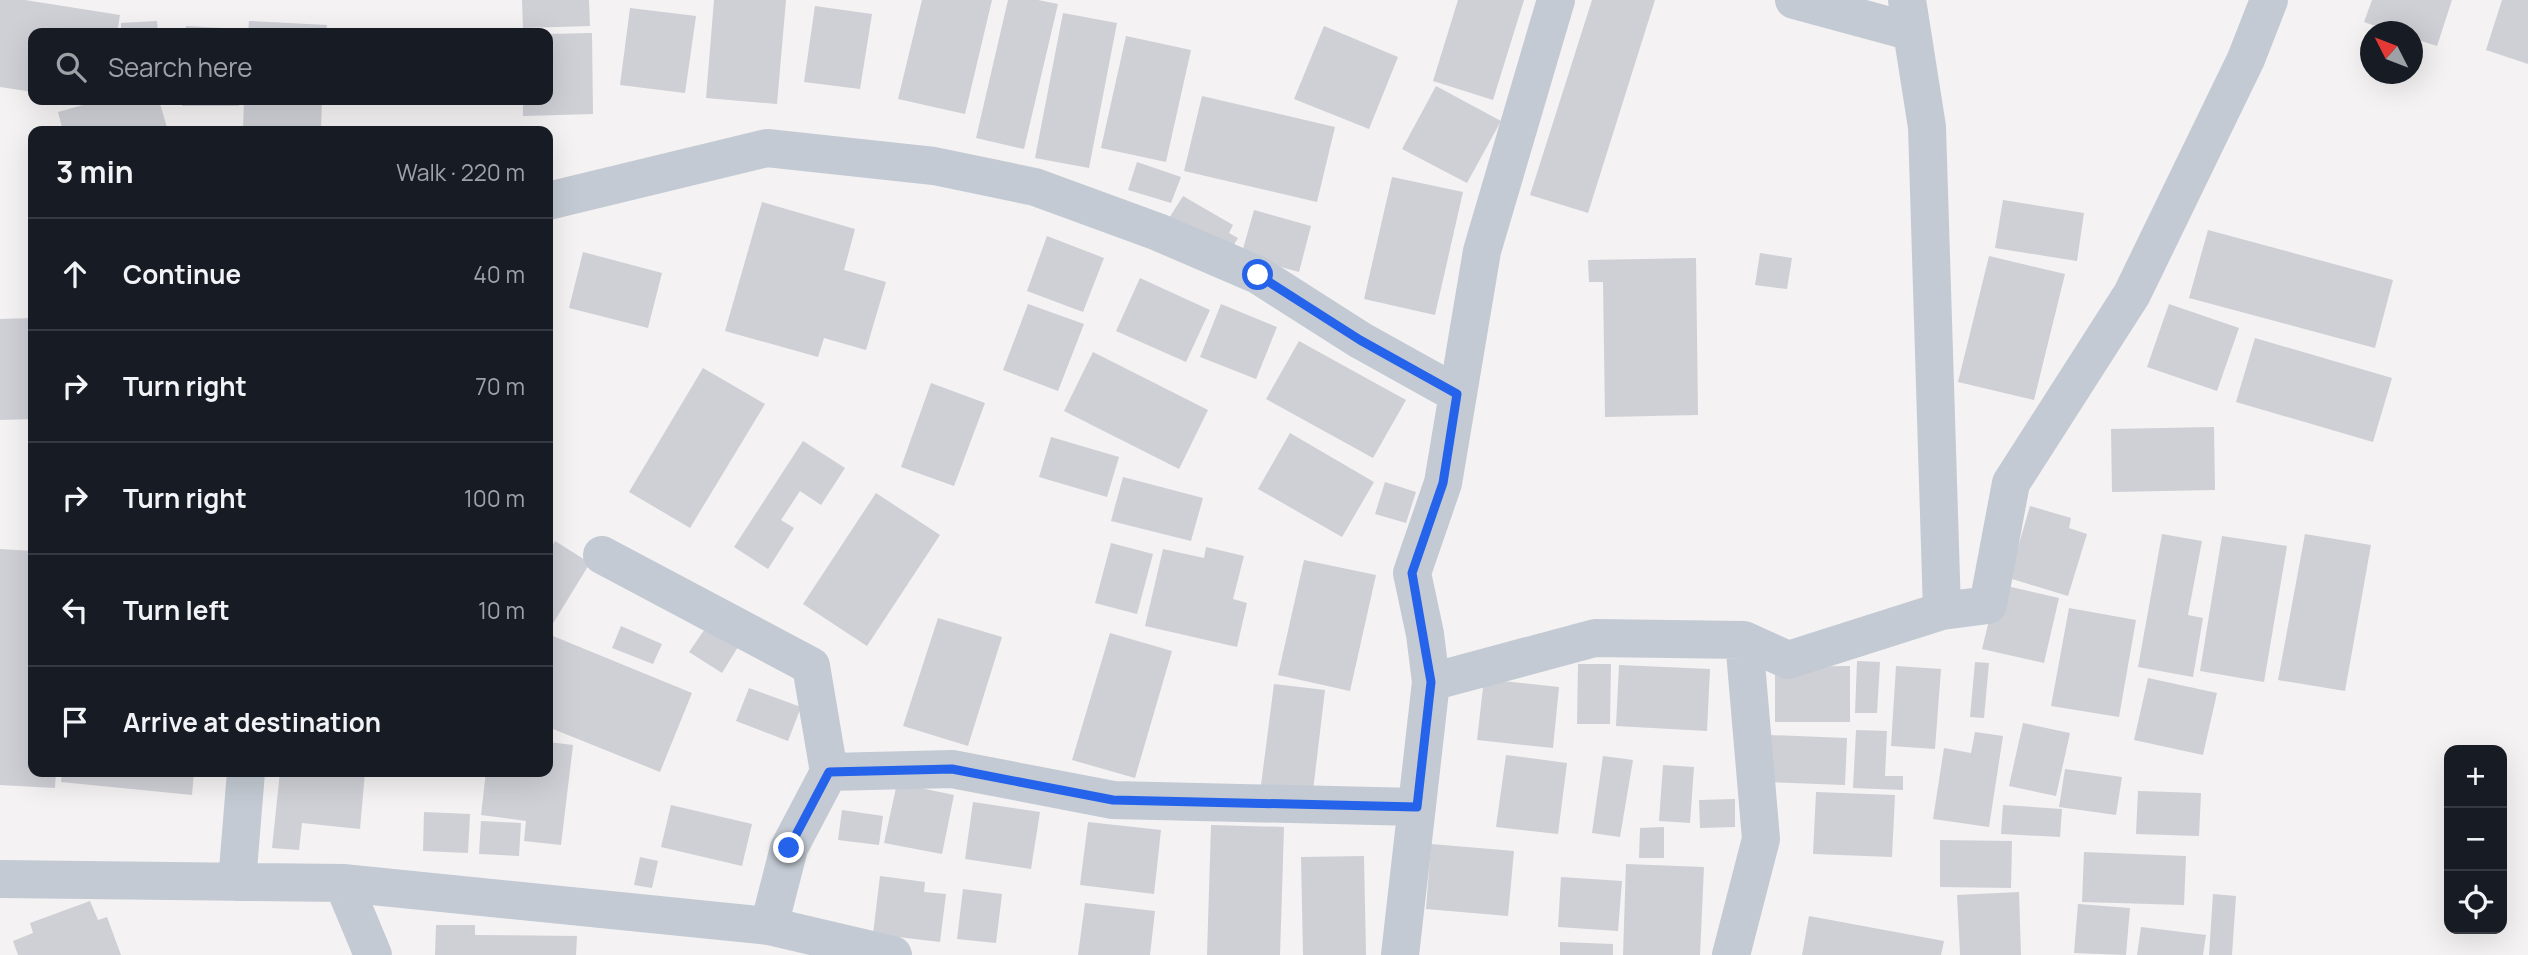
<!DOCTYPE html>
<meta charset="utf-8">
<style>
body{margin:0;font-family:Manrope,sans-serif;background:#20242c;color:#f1f3f6}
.controls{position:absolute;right:21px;bottom:21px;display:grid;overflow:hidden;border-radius:14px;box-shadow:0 7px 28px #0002}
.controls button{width:63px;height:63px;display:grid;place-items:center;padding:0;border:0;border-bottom:2px solid #363941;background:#171b24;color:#f1f3f6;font:35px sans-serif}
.compass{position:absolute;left:2360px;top:21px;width:63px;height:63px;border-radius:50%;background:#171b24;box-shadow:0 7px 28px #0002;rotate:312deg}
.stop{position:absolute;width:21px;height:21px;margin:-16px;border:5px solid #2563eb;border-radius:50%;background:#fff}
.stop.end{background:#2563eb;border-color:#fff;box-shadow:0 2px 7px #0008}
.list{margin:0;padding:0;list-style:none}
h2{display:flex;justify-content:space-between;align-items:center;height:91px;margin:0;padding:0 28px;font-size:30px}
h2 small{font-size:23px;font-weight:400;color:#9ea1a6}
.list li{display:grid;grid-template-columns:46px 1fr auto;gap:21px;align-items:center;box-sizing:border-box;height:112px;padding:0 28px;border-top:2px solid #363941}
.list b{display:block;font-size:26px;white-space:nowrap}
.list em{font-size:23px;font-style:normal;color:#9ea1a6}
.icon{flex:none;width:38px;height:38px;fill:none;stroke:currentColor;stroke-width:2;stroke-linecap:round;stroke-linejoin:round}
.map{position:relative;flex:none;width:2528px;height:955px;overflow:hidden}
.search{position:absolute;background:#171b24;box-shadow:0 7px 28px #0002;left:28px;top:28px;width:525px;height:77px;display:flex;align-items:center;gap:18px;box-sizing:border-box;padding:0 24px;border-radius:14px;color:#9ea1a6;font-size:26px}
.panel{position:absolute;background:#171b24;box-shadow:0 7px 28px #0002;left:28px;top:126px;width:525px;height:651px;border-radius:14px}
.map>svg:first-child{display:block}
.building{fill:#ced0d6}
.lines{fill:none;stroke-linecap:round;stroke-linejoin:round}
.minor{stroke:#c3cad3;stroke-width:38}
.route{stroke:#2563eb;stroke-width:9}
</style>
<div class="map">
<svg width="2528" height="955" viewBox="0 0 2528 955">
<rect width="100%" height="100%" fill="#f4f2f2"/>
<path class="building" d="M0,0h25l95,15 -3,18h-84v59l-33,-5z
M522,0h67l1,26 -67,2z
M714,0h72l-9,104 -71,-6z
M922,0h70l-27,114 -67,-15z
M1008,0h30l20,4 -34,145 -48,-11z
M1458,0h66l-31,100 -60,-19z
M1592,0h63l-67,213 -58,-18z
M2372,0h80l-15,46 -25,-8v-6h-19l-29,-10z
M2502,0h26v64l-42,-14z
M815,6l57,8 -12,75 -56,-7z
M630,8l66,8 -11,77 -65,-8z
M1063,13l54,10 -28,145 -54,-10z
M157,21l1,12h-37v-10z
M249,21l78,4 -1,8h-78z
M186,26l56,3v4h-57z
M1324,26l74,31 -29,72 -75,-30z
M592,33l1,81 -70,2v-16h25v-66z
M1126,36l65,14 -25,112 -65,-14z
M1436,86l65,35 -34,62 -65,-34z
M1202,96l133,31 -18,75 -133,-31z
M101,100h58l9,31h-105l-5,-19z
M182,100h57v6h-57z
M244,100h78l-1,31h-78z
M1137,162l44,15 -10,26 -43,-13z
M1392,177l71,15 -28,123 -71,-16z
M1183,196l50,29 -4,8 9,5 -12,20 -60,-35z
M2003,200l81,13 -7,48 -82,-13z
M762,202l93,27 -11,41 42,12 -20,68 -42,-12 -6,19 -93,-26z
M1254,210l57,16 -12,46 -58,-16z
M2208,230l185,50 -18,68 -186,-50z
M1047,236l57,22 -21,54 -56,-21z
M583,252l79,21 -14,55 -79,-20z
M1760,253l32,5 -5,31 -32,-4z
M1989,256l76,18 -31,126 -76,-18z
M1696,258l2,157 -93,2 -2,-135h-14l-1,-22z
M1140,278l70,32 -24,52 -70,-31z
M1028,304l56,20 -26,67 -55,-21z
M1221,304l56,23 -21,52 -56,-22z
M2169,304l70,24 -22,63 -70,-24z
M33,318v101l-33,1v-101z
M2255,338l137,40 -19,64 -137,-40z
M1299,341l107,59 -33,58 -107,-59z
M1093,352l115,58 -29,59 -115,-58z
M703,368l62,36 -75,124 -61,-36z
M931,383l54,20 -31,83 -53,-19z
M2214,427l1,63 -103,2 -1,-63z
M1290,433l84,49 -32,55 -84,-48z
M1051,437l68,20 -12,40 -68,-20z
M803,441l42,27 -24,37 -21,-14 -19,29 13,8 -26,41 -34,-22z
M1123,477l80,21 -12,43 -80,-20z
M1385,482l31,10 -10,31 -31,-9z
M876,493l64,42 -73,111 -64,-42z
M2030,506l41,12 -2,10 18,6 -19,62 -59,-18z
M2162,534l40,7 -14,74 15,3 -10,59 -55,-10z
M2305,534l66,11 -26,146 -67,-11z
M2222,536l65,10 -23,136 -64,-11z
M555,541l35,22 -38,62 -4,-3v-69z
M1111,543l42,11 -16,60 -42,-11z
M1206,547l38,9 -11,43 14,4 -10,44 -92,-21 18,-77 41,9z
M0,549l33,2v221h23l-1,16 -55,-3z
M1304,560l72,15 -26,116 -72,-16z
M1998,584l61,14 -15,65 -62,-14z
M2069,608l67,12 -17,97 -68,-11z
M938,618l64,19 -34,109 -65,-20z
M621,626l41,18 -9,20 -41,-16z
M707,626l31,21 -16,26 -33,-21z
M1110,633l62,18 -37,127 -63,-18z
M548,634l144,59 -32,79 -112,-45z
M1857,661l23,1 -3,51h-22z
M1975,662l14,1 -5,55 -14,-1z
M1578,664h33l-1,60h-33z
M1619,665l91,4 -3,62 -91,-5z
M1850,666v56h-75v-55z
M1896,666l45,3 -6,80 -44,-3z
M2148,678l69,15 -14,62 -69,-15z
M1484,679l75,8 -6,61 -76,-8z
M1274,684l51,6 -12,101 -52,-6z
M749,688l52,19 -13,34 -52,-20z
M2023,723l47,10 -14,63 -47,-10z
M1856,730l31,1 -2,45h18v14l-50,-2z
M1975,732l28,4 -14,91 -56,-8 11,-71 27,5z
M1770,735l77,3 -2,47 -77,-3z
M548,742l25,3 -12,100 -37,-4 2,-20 -45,-6 5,-43h62z
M1506,755l61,8 -9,71 -62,-7z
M1603,756l30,4 -13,77 -28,-4z
M1663,765l31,2 -4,56 -31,-2z
M2065,769l57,8 -6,38 -57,-8z
M62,772h132l-2,23 -131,-13z
M280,772h85l-5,57 -58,-6 -3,27 -27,-2z
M897,783l57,12 -12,59 -58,-11z
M2138,791l63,2 -2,43 -63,-2z
M1816,792l79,3 -3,62 -79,-3z
M1735,799v28l-35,1 -1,-28z
M973,802l67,10 -9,57 -66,-10z
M671,805l81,19 -10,42 -81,-19z
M2003,805l59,4 -2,28 -59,-3z
M842,810l41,6 -4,29 -41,-5z
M424,812l46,2 -2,39 -45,-2z
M481,821l40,2 -2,33 -40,-2z
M1088,822l73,8 -7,64 -74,-9z
M1211,825l73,2 -4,128h-73z
M1664,827v31h-25l1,-30z
M1940,840l72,1 -1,47 -71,-1z
M1431,844l83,7 -6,65 -82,-7z
M2084,852l102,4 -2,49 -102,-3z
M1364,856l2,99h-63l-2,-98z
M640,857l18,4 -6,27 -18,-3z
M1626,864l78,3 -4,88h-77z
M880,876l45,6 -1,10 22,2 -6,48 -67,-8z
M1561,877l61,4 -4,50 -60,-4z
M963,889l39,5 -6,49 -39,-4z
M2019,892l2,63h-61l-3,-60z
M2213,894l23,2 -4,59h-23z
M90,901l8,19 9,-3 14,38h-103l-5,-14 20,-8 -3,-10z
M1085,903l70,8 -5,44h-72z
M2078,904l52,4 -4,47 -52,-2z
M1809,916l135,25 -3,14h-139z
M436,925h39v10l102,1 -1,19h-141z
M2141,927l65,8 -3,20h-66z
M1560,942l53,2v11h-53z"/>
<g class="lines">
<path class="minor" d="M1794,0l118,32
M1907,0l20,127 15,484
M548,201l219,-53 167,18 101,21 123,45 100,43 102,65 97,54
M602,555l209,111 18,106 123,-3 161,31 304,7
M1431,682l164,-44 149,2 44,20 154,-49 46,-6 23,-122 121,-189 114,-235 23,-59
M0,879l343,4 426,43 124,29
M237,882l9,-110
M343,883l30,72
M769,926l20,-78 40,-76
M1400,955l31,-273 -6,-48 -13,-61 31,-90 39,-232 74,-251
M1731,955l30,-116 -17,-199"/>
</g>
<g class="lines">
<path class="route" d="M789,848l40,-76 123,-3 161,31 304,7 14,-125 -19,-109 31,-90 14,-89 -97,-54 -102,-65"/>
</g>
</svg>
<div class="controls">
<button>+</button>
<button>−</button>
<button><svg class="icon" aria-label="locate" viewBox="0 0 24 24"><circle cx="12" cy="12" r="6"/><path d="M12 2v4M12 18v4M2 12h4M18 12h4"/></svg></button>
</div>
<svg class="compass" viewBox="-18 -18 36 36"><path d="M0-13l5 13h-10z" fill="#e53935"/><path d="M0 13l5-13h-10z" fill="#9ea1a6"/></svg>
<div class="stop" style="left:1258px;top:275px"></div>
<div class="stop end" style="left:789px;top:848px"></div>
<div class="search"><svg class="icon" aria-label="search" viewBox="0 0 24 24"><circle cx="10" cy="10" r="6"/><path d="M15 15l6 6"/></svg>Search here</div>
<section class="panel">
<h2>3 min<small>Walk · 220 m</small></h2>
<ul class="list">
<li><svg class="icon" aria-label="ahead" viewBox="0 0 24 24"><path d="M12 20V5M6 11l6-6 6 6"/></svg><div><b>Continue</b></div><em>40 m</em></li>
<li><svg class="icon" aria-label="right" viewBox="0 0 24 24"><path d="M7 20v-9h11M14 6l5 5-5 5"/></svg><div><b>Turn right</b></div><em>70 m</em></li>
<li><svg class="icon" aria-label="right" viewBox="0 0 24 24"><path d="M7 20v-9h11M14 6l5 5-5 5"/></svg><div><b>Turn right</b></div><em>100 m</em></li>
<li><svg class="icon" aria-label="left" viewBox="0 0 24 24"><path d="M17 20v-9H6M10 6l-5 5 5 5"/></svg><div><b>Turn left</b></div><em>10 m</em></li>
<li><svg class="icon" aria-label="arrive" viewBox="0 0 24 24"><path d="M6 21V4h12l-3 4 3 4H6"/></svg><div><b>Arrive at destination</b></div></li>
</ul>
</section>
</div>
